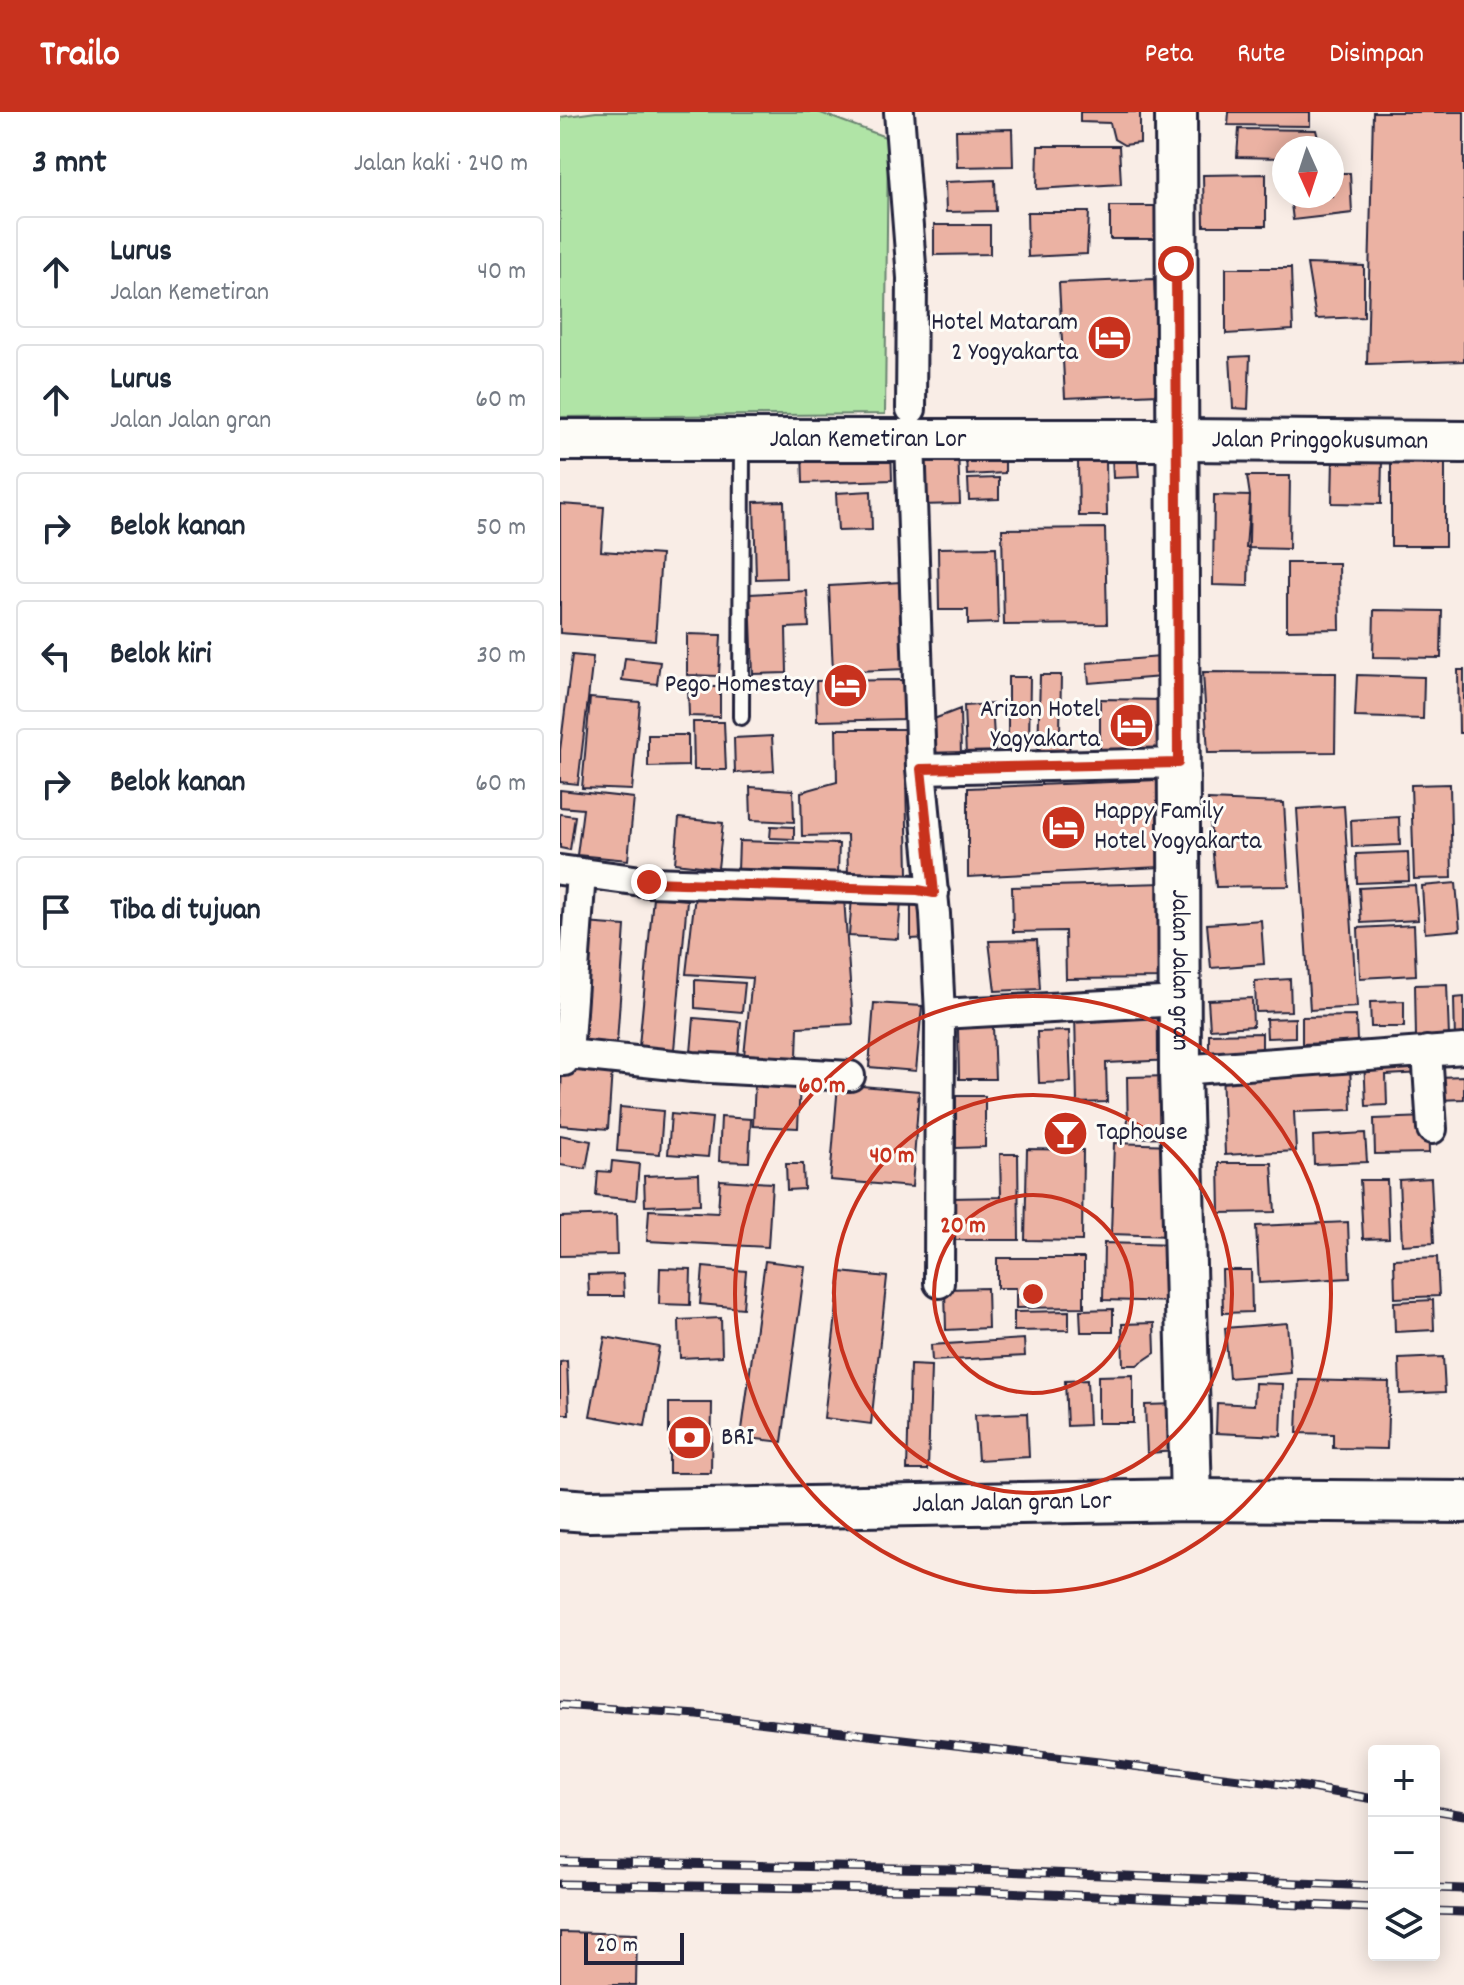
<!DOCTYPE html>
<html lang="id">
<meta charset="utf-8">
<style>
body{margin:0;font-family:Dekko,sans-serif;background:#f2f2f3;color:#1f2937}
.controls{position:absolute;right:24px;bottom:24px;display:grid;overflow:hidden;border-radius:8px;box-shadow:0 4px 20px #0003}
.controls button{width:72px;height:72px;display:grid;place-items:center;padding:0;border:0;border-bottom:2px solid #e0e1e3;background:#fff;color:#1f2937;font:40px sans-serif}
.compass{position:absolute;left:712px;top:24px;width:72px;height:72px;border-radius:50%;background:#fff;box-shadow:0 4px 20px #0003;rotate:177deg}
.scale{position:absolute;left:24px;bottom:20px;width:100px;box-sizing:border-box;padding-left:8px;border:4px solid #22223b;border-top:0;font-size:22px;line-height:28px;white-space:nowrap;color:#22223b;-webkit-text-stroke:6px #fdfcf7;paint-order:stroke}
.stop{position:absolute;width:24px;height:24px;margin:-18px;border:6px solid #c8321e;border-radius:50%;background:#fff}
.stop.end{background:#c8321e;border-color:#fff;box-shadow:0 2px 8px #0008}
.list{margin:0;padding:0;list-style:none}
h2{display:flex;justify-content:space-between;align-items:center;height:104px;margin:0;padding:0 32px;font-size:34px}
h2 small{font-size:26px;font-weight:400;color:#747a83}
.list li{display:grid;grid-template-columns:52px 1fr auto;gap:24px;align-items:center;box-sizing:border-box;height:112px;margin:0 16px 16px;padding:0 16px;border:2px solid #e0e1e3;border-radius:8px}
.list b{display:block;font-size:30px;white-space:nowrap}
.list p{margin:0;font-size:26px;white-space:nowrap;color:#747a83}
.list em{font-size:26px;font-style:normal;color:#747a83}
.icon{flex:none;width:44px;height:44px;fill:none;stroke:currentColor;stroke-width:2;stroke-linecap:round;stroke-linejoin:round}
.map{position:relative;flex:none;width:904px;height:1873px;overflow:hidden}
header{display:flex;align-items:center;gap:48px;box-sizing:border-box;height:112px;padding:0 40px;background:#c8321e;color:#fff}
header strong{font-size:38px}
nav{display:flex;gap:44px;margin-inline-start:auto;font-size:28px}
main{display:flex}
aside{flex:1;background:#fff}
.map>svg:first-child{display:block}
.green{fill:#b0e4a6;stroke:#698370;stroke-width:2}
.building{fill:#ebb2a3;stroke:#22223b;stroke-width:2}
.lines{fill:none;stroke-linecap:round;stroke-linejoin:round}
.lane-casing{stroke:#22223b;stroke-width:20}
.street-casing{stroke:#22223b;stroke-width:34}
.secondary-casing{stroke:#22223b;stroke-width:46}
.lane{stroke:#fdfcf7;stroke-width:14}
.street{stroke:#fdfcf7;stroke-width:28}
.secondary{stroke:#fdfcf7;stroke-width:40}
.rail-casing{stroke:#22223b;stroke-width:9}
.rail{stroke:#fdfcf7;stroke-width:6;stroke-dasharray:18;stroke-linecap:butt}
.route{stroke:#c8321e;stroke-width:10}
.ring{fill:none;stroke:#c8321e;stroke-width:4}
.labels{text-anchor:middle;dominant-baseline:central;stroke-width:6;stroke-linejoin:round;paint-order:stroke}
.poi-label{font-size:26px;fill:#22223b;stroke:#fdfcf7;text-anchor:end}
.street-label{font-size:26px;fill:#22223b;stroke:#fdfcf7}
.centre{fill:#c8321e;stroke:#fdfcf7;stroke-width:4}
.ring-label{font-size:24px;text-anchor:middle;font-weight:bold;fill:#c8321e;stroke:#fdfcf7;stroke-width:6;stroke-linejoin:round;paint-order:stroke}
</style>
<header>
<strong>Trailo</strong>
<nav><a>Peta</a><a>Rute</a><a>Disimpan</a></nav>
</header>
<main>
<aside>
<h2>3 mnt<small>Jalan kaki · 240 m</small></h2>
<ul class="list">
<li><svg class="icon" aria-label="ahead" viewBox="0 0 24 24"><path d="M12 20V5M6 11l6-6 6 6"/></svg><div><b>Lurus</b><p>Jalan Kemetiran</p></div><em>40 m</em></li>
<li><svg class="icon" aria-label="ahead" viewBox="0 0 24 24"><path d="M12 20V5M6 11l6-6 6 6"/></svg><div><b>Lurus</b><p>Jalan Jalan gran</p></div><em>60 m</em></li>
<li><svg class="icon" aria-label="right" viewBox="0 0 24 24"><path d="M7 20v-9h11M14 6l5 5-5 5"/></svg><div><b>Belok kanan</b></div><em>50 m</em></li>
<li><svg class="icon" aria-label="left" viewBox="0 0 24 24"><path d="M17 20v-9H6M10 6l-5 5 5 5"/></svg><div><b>Belok kiri</b></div><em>30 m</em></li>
<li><svg class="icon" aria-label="right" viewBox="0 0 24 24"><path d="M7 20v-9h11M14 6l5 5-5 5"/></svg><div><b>Belok kanan</b></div><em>60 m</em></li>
<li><svg class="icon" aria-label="arrive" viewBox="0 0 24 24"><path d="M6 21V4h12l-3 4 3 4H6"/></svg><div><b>Tiba di tujuan</b></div></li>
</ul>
</aside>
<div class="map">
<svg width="904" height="1873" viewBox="0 0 904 1873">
<rect width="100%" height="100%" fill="#f9ede6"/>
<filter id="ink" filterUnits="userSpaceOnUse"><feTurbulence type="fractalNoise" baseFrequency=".0125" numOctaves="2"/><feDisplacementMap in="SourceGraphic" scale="16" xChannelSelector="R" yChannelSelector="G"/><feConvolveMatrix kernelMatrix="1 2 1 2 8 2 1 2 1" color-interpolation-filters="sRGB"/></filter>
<g filter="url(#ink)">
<path class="green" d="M36,0h222l70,26 -3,276 -325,3v-300z"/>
<path class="building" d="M520,0h60v31l-16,2 -10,-6 -4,-16 -30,-1z
M669,0h81v14l-82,-1z
M813,0h91v249l-97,3z
M452,17l1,37 -56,1 -1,-37z
M679,17l77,1 4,16 -2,2h-34v10l-47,-1z
M478,34h81l2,38 -84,5z
M772,61h18l2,40 -59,7 -3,-24h42z
M706,62v52h-62l-1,-51z
M435,68l1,31 -50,1 -1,-30z
M550,94h52v33h-52z
M467,100h62l-2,42 -59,3z
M374,113h56v29l-56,1z
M747,152l57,2v51l-48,2z
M666,156h65l2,62 -67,4z
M594,167l5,115 -94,4 -6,-115z
M690,244l-2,53 -15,-1 -3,-51z
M331,334l1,34 -89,3 -1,-34z
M398,336l2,56 -40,1 -2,-56z
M577,341l2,24 -26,1 -1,-24z
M445,343v18l-38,2 -1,-19z
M773,346l49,1 -1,45 -49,-1z
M546,349l1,55h-28l-1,-54z
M831,349h54v85h-54z
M687,364h43l-1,73 -43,-1 4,-52z
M439,366v21l-30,1 -1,-21z
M311,379l1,39 -34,1 -2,-38z
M654,383l36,1 -2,90 -35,-1z
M224,389l2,77 -30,1 -2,-77z
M0,392l44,3 -3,44 60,4 -6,85 -95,-7z
M545,416l2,96 -103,1 -2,-96z
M436,435l2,76 -30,1v-14h-29l-1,-62z
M727,451h52l1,66 -53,1z
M341,470l4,87 -72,3 -4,-86z
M247,479l2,36 -23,1 1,45 -34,1 -3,-80z
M814,498l68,1 -1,47 -68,-1z
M127,522l34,1 -2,41 -32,-1z
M12,543l21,2 -15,127 -18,-2v-32z
M600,545l1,20 -72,6 -2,-20z
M65,546l35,4 -3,22 -35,-4z
M898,558h6v63h-5z
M643,560l133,1 -1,79 -127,1z
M480,563h21l-1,58 10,3 -1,20h-31z
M797,563l67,2 -1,42 -68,-2z
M448,565h22l-1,69h-21z
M345,568l1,39 -89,2 -1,-40z
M128,575h32v30l-31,-1z
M30,586l50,4 -8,88 -50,-2z
M540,587l63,1 -1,50h-62z
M432,592l3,50 -29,2 -2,-50z
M400,597l1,48 -34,1 -1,-36z
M133,610h31l2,48h-32z
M276,617h69l3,145 -60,1 -1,-40 -45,1 -1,-44 36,-10z
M88,623h40v31l-40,1z
M212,624l2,35 -39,2 -1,-35z
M598,668l2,87 -192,10v-89z
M890,672l2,94 -38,1 -3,-94z
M190,675l43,3 1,32 -43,-2z
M0,678l74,8 -6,62 -51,-5 6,-46 -23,-2z
M648,688l76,3 5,83 -73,1z
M784,694l13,201 -47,3 -13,-201z
M0,702l15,2 -5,34 -10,-2z
M839,705l1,28 -48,2 -1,-27z
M119,706l44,5 -5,45 -43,-5z
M211,714l23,1v12l-24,-1z
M179,729l100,3 -1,29 -100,-2z
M848,740l1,29 -52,2 -1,-29z
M605,771l2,95 -101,1 -1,-48 -52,1 -1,-45z
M896,771l4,47 -35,3 -3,-47z
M855,773l3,35 -57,3 -2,-35z
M135,783l149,3 9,126 -55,3 -1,30 -53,-1 8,-78 -66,-4z
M93,785l34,3 -13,150 -35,-4z
M292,785l49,4 -3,38 -49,-3z
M368,789l1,37 -18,1v-37z
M701,808l3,44 -53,4 -4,-44z
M25,811l40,3 -8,117 -40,-2z
M854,813l2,50 -56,3 -2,-50z
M477,828l3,49 -45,2 -6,-50z
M730,867l1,32 -35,1 -1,-31z
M135,868l50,3 -3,29 -47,-4z
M887,872l2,53h-33l-1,-52z
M904,885v43l-9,1 -1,-43z
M692,886l1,28 -43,3 -2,-29z
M844,889v26h-33l-1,-25z
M314,891l48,3 -6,65 -47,-4z
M612,899l2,49 -68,3 1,39 -30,1 -2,-89z
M796,904l1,26 -55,2v-27z
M134,906l47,4 -3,36 -47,-5z
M735,906v19l-28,1 -1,-19z
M433,914l2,53h-36l-1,-52z
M509,919l2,51 -32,1 -2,-51z
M702,921v24l-53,1v-24z
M862,942l1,19 -37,2 1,30 -21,1 -2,-49z
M2,953l50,4 -4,60 -48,-4z
M790,953l2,45 -58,2 2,39 -71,4 -3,-85z
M610,964l1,61 -43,1 -1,-61z
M904,964v23l-26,1v-23z
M195,968l45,2 -2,46 -45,-2z
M278,972l81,7 -7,96 -82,-7z
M396,984h29v51l-29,1z
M60,995l43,4 -3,43 -43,-3z
M111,1002l41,4 -4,39 -40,-3z
M161,1005l30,2 -2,43 -30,-1z
M868,1005l1,36 -54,1 -1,-35z
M805,1021l2,29 -53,2 -1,-28z
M0,1023l31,6 -5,28 -26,-4z
M554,1031l59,2 -3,91 -59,-2z
M467,1037l56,1 -1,91 -57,-1z
M440,1042h18l1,86h-68v-42l50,-1z
M52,1049l27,3 -3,36 -40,-4 2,-25 13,1z
M659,1051h53l3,49 -55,1z
M226,1052h17l1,25 -17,1z
M139,1062l1,30 -55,2 -1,-30z
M871,1066l3,65 -32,2 -3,-65z
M160,1068l52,3 -4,64 -121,-6 2,-31 69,3z
M800,1068h27l2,58 -26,1z
M56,1103l1,40 -57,1v-39z
M788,1110l2,56 -91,5 -3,-57z
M544,1131l72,2 -2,57 -71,-2z
M877,1145l2,39 -44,2 -1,-39z
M437,1146h87v49l-68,1v-20h-19z
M205,1149l40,5 -23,176 -41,-5z
M143,1155l43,4 -3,37 -43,-4z
M100,1156l31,1 -1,36 -31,-1z
M662,1158h29l1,42 -29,1z
M281,1160l46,5 -16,147 -47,-6z
M63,1162l1,22h-35l-1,-21z
M427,1176l1,40 -42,2 -1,-41z
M873,1188l1,30 -39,2 -1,-30z
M553,1197v23h-32l-1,-22z
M509,1199v19l-55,1v-19z
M161,1206l1,38 -42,2 -1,-38z
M594,1211l1,30 -18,12h-14l-1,-41z
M727,1211l4,50 -62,5 -4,-50z
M45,1225l54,10 -14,79 -55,-10z
M464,1227l1,17 -93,5 -1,-16z
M883,1245l2,35 -45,2 -1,-35z
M7,1249l2,53h-9v-52z
M350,1253l21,1 -3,104h-21z
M573,1263v48h-35v-47z
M527,1268l2,45 -22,1 -2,-45z
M739,1268l90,2 -2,67 -54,-1v-14l-36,-1z
M695,1271l28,1 -2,52 -65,-3 1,-30 37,2z
M109,1291h43l-1,70h-42z
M616,1292l2,47 -31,2 -2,-48z
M467,1301l2,44 -51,3 -3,-45z
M0,1820l77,2 -1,51h-76z"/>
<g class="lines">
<defs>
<path id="lane" d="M181,605l1,-276"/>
<path id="street" d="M339,0l13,166 -1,131
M350,328l11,329
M618,651l-257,6 14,145 5,100 240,-13
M0,758l89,12 269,8 16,3
M867,939l5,78
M8,942l125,13 157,9
M0,949h4l4,-7 13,-181
M620,958l284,-21
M379,1171l1,-269"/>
<g id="secondary">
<path id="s1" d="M616,0l4,958 11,430"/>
<path id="s2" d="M0,328h617l287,2"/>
<path id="s3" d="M0,1397l29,2 602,-11 273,2"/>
</g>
</defs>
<use href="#lane" class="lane-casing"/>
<use href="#street" class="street-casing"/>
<use href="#secondary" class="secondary-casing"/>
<use href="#lane" class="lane"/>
<use href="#street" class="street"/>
<use href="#secondary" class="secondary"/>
<defs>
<path id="rail" d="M0,1593l138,10 418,49 189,23 69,12
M874,1698l30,5
M0,1750l389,7 425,17
M0,1772l397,6 417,18
M874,1776l30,1
M874,1799l30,1"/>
</defs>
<use href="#rail" class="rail-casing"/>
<use href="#rail" class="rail"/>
</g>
</g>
<g class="lines" filter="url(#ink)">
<path class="route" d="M89,770l269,8 16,3 -13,-124 257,-6 -2,-499"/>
</g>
<g class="ring">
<circle cx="473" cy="1182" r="99"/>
<circle cx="473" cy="1182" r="199"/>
<circle cx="473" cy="1182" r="298"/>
</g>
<defs>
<symbol id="hotel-disc" viewBox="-11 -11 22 22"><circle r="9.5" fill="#c8321e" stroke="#fdfcf7"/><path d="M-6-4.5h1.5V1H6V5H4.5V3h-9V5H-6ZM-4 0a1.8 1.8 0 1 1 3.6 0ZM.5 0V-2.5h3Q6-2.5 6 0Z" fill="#fff"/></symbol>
<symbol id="bar-disc" viewBox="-11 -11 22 22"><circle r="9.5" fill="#c8321e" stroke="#fdfcf7"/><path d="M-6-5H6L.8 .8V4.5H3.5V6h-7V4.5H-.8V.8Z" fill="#fff"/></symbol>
<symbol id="bank-disc" viewBox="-11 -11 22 22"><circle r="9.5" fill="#c8321e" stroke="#fdfcf7"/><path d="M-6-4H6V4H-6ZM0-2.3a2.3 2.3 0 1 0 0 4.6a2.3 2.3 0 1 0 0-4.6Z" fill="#fff"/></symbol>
</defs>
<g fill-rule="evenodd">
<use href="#hotel-disc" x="524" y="200" width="51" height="51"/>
<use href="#hotel-disc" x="260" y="548" width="51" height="51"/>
<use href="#hotel-disc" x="546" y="588" width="51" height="51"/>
<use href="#hotel-disc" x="478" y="690" width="51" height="51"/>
<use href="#bar-disc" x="480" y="996" width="51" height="51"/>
<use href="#bank-disc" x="104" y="1300" width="51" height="51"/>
</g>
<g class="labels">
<g class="poi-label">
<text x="518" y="211">Hotel Mataram<tspan x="518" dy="30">2 Yogyakarta</tspan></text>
<text x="254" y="573">Pego Homestay</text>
<text x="540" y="598">Arizon Hotel<tspan x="540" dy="30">Yogyakarta</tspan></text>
<text x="534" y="700" text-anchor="start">Happy Family<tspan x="534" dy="30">Hotel Yogyakarta</tspan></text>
<text x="536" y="1021" text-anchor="start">Taphouse</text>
<text x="161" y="1326" text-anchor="start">BRI</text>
</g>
<g class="street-label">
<text stroke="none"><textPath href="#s2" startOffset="308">Jalan Kemetiran Lor</textPath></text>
<text stroke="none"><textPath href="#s2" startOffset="760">Jalan Pringgokusuman</textPath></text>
<text stroke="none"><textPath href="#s1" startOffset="858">Jalan Jalan gran</textPath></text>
<text stroke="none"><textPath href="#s3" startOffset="452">Jalan Jalan gran Lor</textPath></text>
</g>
</g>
<circle cx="473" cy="1182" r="12" class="centre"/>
<g class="ring-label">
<text x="262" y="980">60 m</text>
<text x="332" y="1050">40 m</text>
<text x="403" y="1120">20 m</text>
</g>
</svg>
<div class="controls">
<button>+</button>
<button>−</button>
<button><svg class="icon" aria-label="layers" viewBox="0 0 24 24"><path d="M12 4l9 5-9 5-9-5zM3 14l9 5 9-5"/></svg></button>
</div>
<svg class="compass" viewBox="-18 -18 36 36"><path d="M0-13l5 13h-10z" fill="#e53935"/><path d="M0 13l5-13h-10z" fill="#747a83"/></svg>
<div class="scale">20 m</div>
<div class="stop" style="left:616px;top:152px"></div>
<div class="stop end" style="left:89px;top:770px"></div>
</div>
</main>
